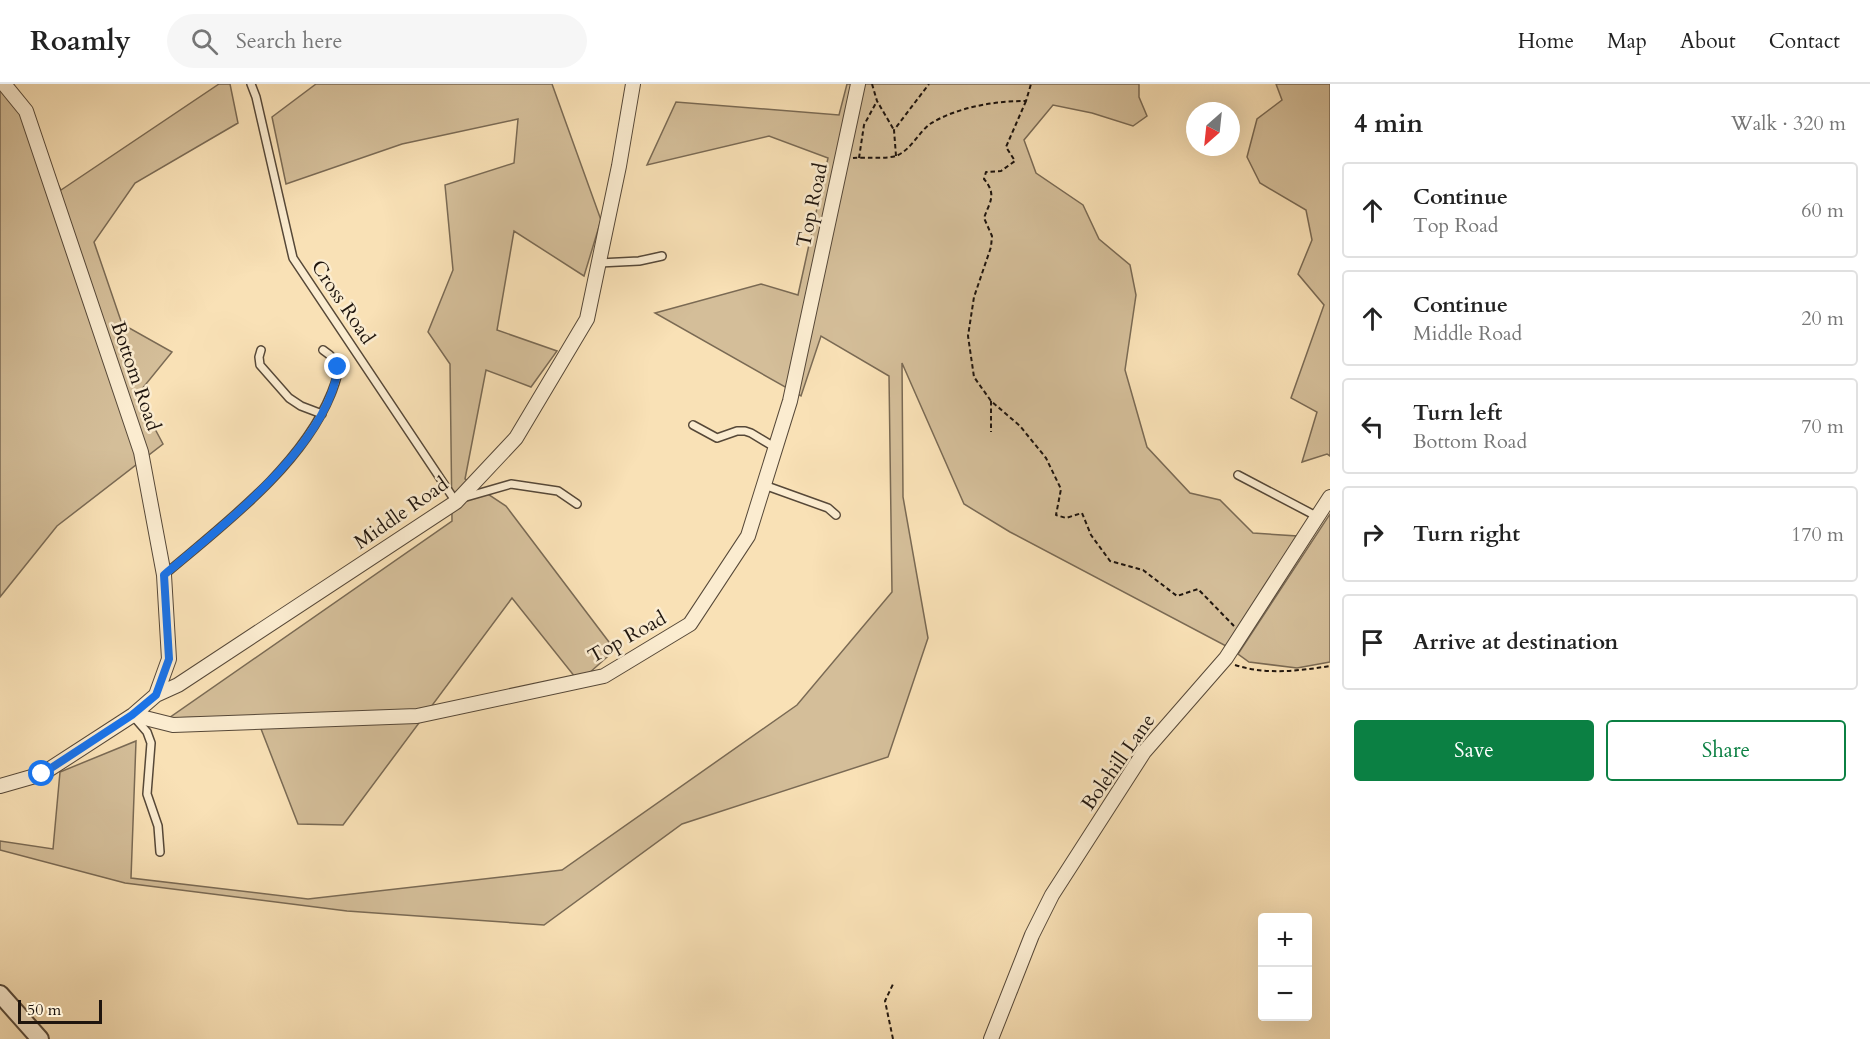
<!DOCTYPE html>
<meta charset="utf-8">
<style>
body{margin:0;font-family:Cardo,serif;background:#f6f6f6;color:#222}
.controls{position:absolute;right:18px;bottom:18px;display:grid;overflow:hidden;border-radius:6px;box-shadow:0 6px 24px #0002}
.controls button{width:54px;height:54px;display:grid;place-items:center;padding:0;border:0;border-bottom:2px solid #e0e0e0;background:#fff;color:#222;font:30px sans-serif}
.compass{position:absolute;left:1186px;top:18px;width:54px;height:54px;border-radius:50%;background:#fff;box-shadow:0 6px 24px #0002;rotate:207deg}
.scale{position:absolute;left:18px;bottom:15px;width:84px;box-sizing:border-box;padding-left:6px;border:3px solid #1f150e;border-top:0;font-size:16px;line-height:21px;white-space:nowrap;color:#1f150e;-webkit-text-stroke:4px #fbecd0;paint-order:stroke}
.stop{position:absolute;width:18px;height:18px;margin:-14px;border:4px solid #1a73e8;border-radius:50%;background:#fff}
.stop.end{background:#1a73e8;border-color:#fff;box-shadow:0 2px 6px #0008}
.list{margin:0;padding:0;list-style:none}
h2{display:flex;justify-content:space-between;align-items:center;height:78px;margin:0;padding:0 24px;font-size:26px}
h2 small{font-size:20px;font-weight:400;color:#767676}
.list li{display:grid;grid-template-columns:39px 1fr auto;gap:18px;align-items:center;box-sizing:border-box;height:96px;margin:0 12px 12px;padding:0 12px;border:2px solid #e0e0e0;border-radius:6px}
.list b{display:block;font-size:22px;white-space:nowrap}
.list p{margin:0;font-size:20px;white-space:nowrap;color:#767676}
.list em{font-size:20px;font-style:normal;color:#767676}
.actions{display:flex;gap:12px;padding:18px 24px}
.actions a{flex:1;padding:14px 0;border:2px solid #0b8043;border-radius:6px;text-align:center;font-size:21px;color:#0b8043}
.actions .main{background:#0b8043;color:#fff}
.icon{flex:none;width:33px;height:33px;fill:none;stroke:currentColor;stroke-width:2;stroke-linecap:round;stroke-linejoin:round}
.map{position:relative;flex:none;width:1330px;height:955px;overflow:hidden}
header{display:flex;align-items:center;gap:36px;box-sizing:border-box;height:84px;padding:0 30px;background:#fff;border-bottom:2px solid #e0e0e0}
header strong{font-size:28px}
nav{display:flex;gap:33px;margin-inline-start:auto;font-size:21px}
.search{width:420px;height:54px;background:#f6f6f6;display:flex;align-items:center;gap:15px;box-sizing:border-box;padding:0 21px;border-radius:33px;color:#767676;font-size:22px}
main{display:flex}
aside{flex:1;background:#fff}
.map>svg:first-child{display:block}
.green{fill:#d4be99;stroke:#7a6a54;stroke-width:1.5}
.lines{fill:none;stroke-linecap:round;stroke-linejoin:round}
.service-casing{stroke:#564838;stroke-width:10}
.minor-casing{stroke:#564838;stroke-width:16}
.tertiary-casing{stroke:#564838;stroke-width:20}
.path{stroke:#1f150e;stroke-width:2;stroke-dasharray:4.5 3;stroke-linecap:butt}
.service{stroke:#fbecd0;stroke-width:7}
.minor{stroke:#fbecd0;stroke-width:14}
.tertiary{stroke:#fbecd0;stroke-width:16}
.route{stroke:#1a73e8;stroke-width:8}
.labels{text-anchor:middle;dominant-baseline:central;stroke-width:5;stroke-linejoin:round;paint-order:stroke}
.street-label{font-size:20px;fill:#1f150e;stroke:#fbecd0}
</style>
<header>
<strong>Roamly</strong>
<div class="search"><svg class="icon" aria-label="search" viewBox="0 0 24 24"><circle cx="10" cy="10" r="6"/><path d="M15 15l6 6"/></svg>Search here</div>
<nav><a>Home</a><a>Map</a><a>About</a><a>Contact</a></nav>
</header>
<main>
<div class="map">
<svg width="1330" height="955" viewBox="0 0 1330 955">
<rect width="100%" height="100%" fill="#f9e1b6"/>
<filter id="stains"><feTurbulence type="fractalNoise" baseFrequency=".00333" numOctaves="4"/><feColorMatrix values="0 0 0 0 .2 0 0 0 0 .09 0 0 0 0 .02 0 0 0 .5 -.17"/></filter>
<radialGradient id="worn" r=".72"><stop offset=".6" stop-color="#630" stop-opacity="0"/><stop offset="1" stop-color="#630" stop-opacity=".3"/></radialGradient>
<path class="green" d="M0,0h4l57,106 158,-106h11l8,39 -103,60 -41,59 28,82 50,28 -35,43 26,49 -106,82 -57,71z
M316,0h236l49,136 -17,56 -70,-45 -17,99 60,21 -26,36 -45,-17 -21,109 41,27 109,144 -36,32 -67,-84 -169,227 -45,-1 -42,-108 -87,2 283,-197 -2,-157 -22,-32 25,-62 -8,-85 69,-22 4,-44 -116,25 -116,40 -14,-67z
M847,0h292v13l8,19 -14,10 -41,-13 -39,-8 -29,35 12,33 47,32 16,34 31,26 6,30 -11,75 22,77 43,46 30,7 33,33 44,3 -71,110 -216,-114 -46,-28 -62,-141 1,134 25,141 -40,119 -206,67 -138,101 -197,-14 -222,-28 -125,-33v-9l53,8 7,-77 76,-31 -5,137 177,21 254,-29 235,-165 95,-113 -3,-216 -68,-40 -20,60 -146,-83 106,-29 37,11 30,-137 -59,-22 -122,29 29,-63 163,13z
M1276,0h54v372l-3,-2 -25,8 15,-50 -26,-14 33,-93 -26,-31 14,-34 -6,-30 -46,-27 -13,-26 10,-38 25,-19z
M1330,430v148l-33,6 -48,-6 -11,-8z"/>
<g class="lines">
<defs>
<path id="service" d="M251,0l5,13 37,161 163,244
M599,179l40,-2 23,-5
M261,266l-2,7 1,8 29,33 12,8 21,8
M693,341l24,13 20,-7h8l6,2 25,15
M1238,391l80,42
M764,401l64,23 8,7
M466,413l45,-13 47,7 19,13
M164,491c60,-51 137,-108 167,-181 3,-8 8,-19 7,-27 -2,-8 -9,-13 -15,-17
M134,633l13,15 4,11 -4,51 11,32 2,26"/>
<path id="minor" d="M4,0l22,27 115,341 23,123 5,84 -13,36
M133,631l40,10 244,-9 187,-40 86,-52 58,-88 42,-135 68,-317
M0,702l42,-12 91,-59 23,-20 22,-10 278,-183 60,-64 71,-119 32,-153 14,-82
M991,955l41,-104 20,-40 92,-143 82,-94 104,-161"/>
<path id="tertiary" d="M0,910l40,45"/>
</defs>
<use href="#service" class="service-casing"/>
<use href="#minor" class="minor-casing"/>
<use href="#tertiary" class="tertiary-casing"/>
<path class="path" d="M872,0l5,17 17,29
M1026,17l-20,46 9,14 -14,10 -15,1 -2,7c13,16 6,22 0,39l8,18 -1,11 -17,50 -6,39 6,41 17,24 29,25 26,32 15,31 -5,26 10,3 16,-5 9,22 19,26 33,9 34,26 21,-7 36,37
M896,72l-2,-26 35,-46
M853,74c12,-1 33,1 43,-2 15,-6 22,-23 34,-32 27,-17 65,-23 96,-23l5,-17
M859,74l5,-33 13,-24
M991,317v31
M1235,581c31,10 63,6 95,1
M893,955l-8,-38 9,-19"/>
<use href="#service" class="service"/>
<use href="#minor" class="minor"/>
<use href="#tertiary" class="tertiary"/>
</g>
<g class="lines">
<path class="route" d="M42,690l90,-59 24,-20 13,-36 -5,-84c58,-49 165,-130 174,-208"/>
</g>
<g class="labels">
<g class="street-label">
<text transform="translate(812 121) rotate(-78)">Top Road</text>
<text transform="translate(343 218) rotate(56)">Cross Road</text>
<text transform="translate(136 292) rotate(71)">Bottom Road</text>
<text transform="translate(401 429) rotate(-35)">Middle Road</text>
<text transform="translate(627 553) rotate(-29)">Top Road</text>
<text transform="translate(1118 678) rotate(-55)">Bolehill Lane</text>
</g>
</g>
<rect width="100%" height="100%" filter="url(#stains)"/>
<rect width="100%" height="100%" fill="url(#worn)"/>
</svg>
<div class="controls">
<button>+</button>
<button>−</button>
</div>
<svg class="compass" viewBox="-18 -18 36 36"><path d="M0-13l5 13h-10z" fill="#e53935"/><path d="M0 13l5-13h-10z" fill="#767676"/></svg>
<div class="scale">50 m</div>
<div class="stop" style="left:42px;top:690px"></div>
<div class="stop end" style="left:338px;top:283px"></div>
</div>
<aside>
<h2>4 min<small>Walk · 320 m</small></h2>
<ul class="list">
<li><svg class="icon" aria-label="ahead" viewBox="0 0 24 24"><path d="M12 20V5M6 11l6-6 6 6"/></svg><div><b>Continue</b><p>Top Road</p></div><em>60 m</em></li>
<li><svg class="icon" aria-label="ahead" viewBox="0 0 24 24"><path d="M12 20V5M6 11l6-6 6 6"/></svg><div><b>Continue</b><p>Middle Road</p></div><em>20 m</em></li>
<li><svg class="icon" aria-label="left" viewBox="0 0 24 24"><path d="M17 20v-9H6M10 6l-5 5 5 5"/></svg><div><b>Turn left</b><p>Bottom Road</p></div><em>70 m</em></li>
<li><svg class="icon" aria-label="right" viewBox="0 0 24 24"><path d="M7 20v-9h11M14 6l5 5-5 5"/></svg><div><b>Turn right</b></div><em>170 m</em></li>
<li><svg class="icon" aria-label="arrive" viewBox="0 0 24 24"><path d="M6 21V4h12l-3 4 3 4H6"/></svg><div><b>Arrive at destination</b></div></li>
</ul>
<div class="actions"><a class="main">Save</a><a>Share</a></div>
</aside>
</main>
